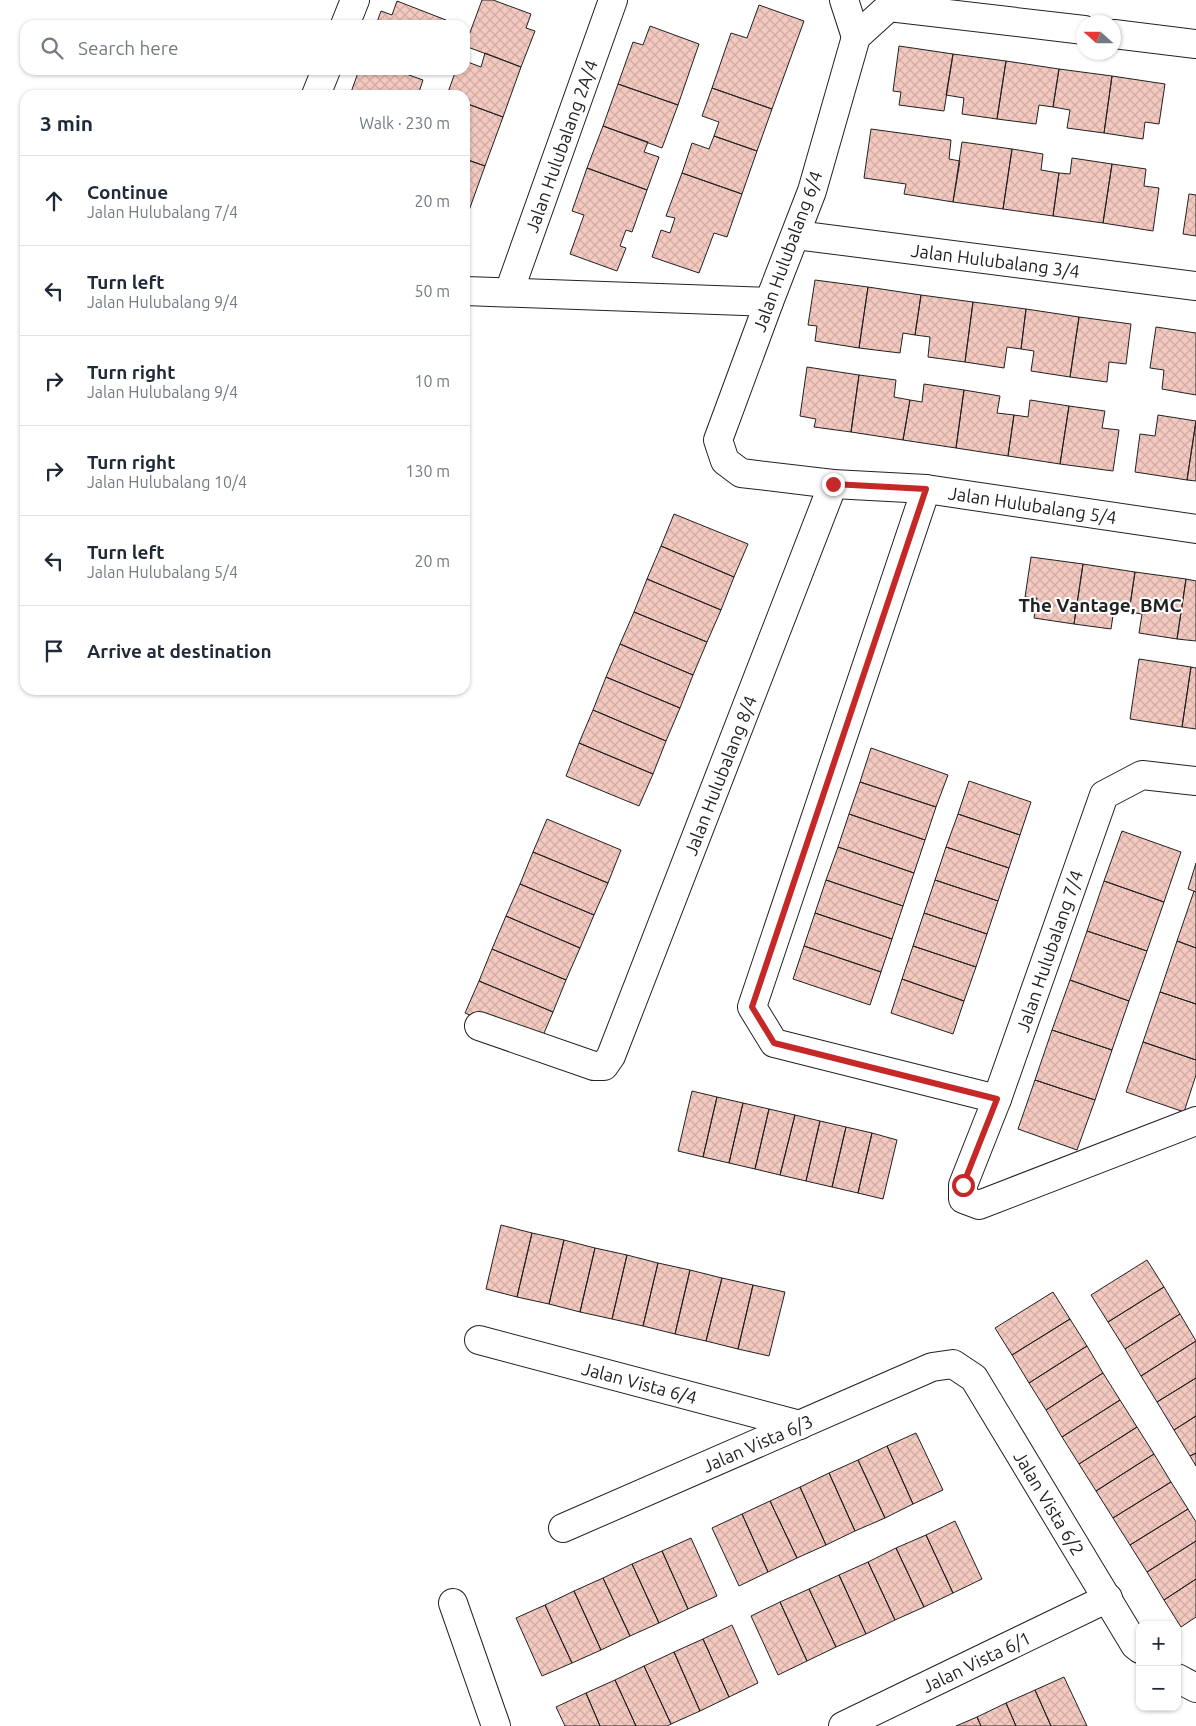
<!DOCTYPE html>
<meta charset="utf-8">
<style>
body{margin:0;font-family:Ubuntu,sans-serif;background:#f6f6f7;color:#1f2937}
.controls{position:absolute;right:15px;bottom:15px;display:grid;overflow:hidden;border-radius:10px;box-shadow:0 1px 4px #0004}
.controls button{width:45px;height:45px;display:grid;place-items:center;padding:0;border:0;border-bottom:1px solid #e0e1e3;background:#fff;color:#1f2937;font:25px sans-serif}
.compass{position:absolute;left:1076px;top:15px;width:45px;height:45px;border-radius:50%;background:#fff;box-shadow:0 1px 4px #0004;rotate:291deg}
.stop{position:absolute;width:15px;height:15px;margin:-11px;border:4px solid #c62828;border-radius:50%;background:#fff}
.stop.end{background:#c62828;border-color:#fff;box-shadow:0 1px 5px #0008}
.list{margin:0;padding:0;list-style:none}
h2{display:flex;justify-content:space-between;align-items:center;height:65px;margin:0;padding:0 20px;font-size:21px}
h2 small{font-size:16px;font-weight:400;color:#747a83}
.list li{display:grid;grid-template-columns:32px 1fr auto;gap:15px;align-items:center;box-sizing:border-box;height:90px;padding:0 20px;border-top:1px solid #e0e1e3}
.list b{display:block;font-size:19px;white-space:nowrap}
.list p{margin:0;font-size:16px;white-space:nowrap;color:#747a83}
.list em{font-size:16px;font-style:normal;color:#747a83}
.icon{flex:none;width:28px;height:28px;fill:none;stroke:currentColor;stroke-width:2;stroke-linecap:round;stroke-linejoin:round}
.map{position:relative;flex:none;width:1196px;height:1726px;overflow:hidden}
.search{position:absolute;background:#fff;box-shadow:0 1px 4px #0004;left:20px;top:20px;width:450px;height:55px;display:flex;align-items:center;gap:12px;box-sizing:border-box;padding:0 18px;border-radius:15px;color:#747a83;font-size:19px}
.panel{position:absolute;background:#fff;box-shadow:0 1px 4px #0004;left:20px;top:90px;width:450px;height:605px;border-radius:15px}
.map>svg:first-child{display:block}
.building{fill:url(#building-cross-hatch);stroke:#222}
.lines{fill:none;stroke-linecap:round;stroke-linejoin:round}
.minor-casing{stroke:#222;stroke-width:30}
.minor{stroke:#fff;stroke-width:28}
.route{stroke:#c62828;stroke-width:6}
.labels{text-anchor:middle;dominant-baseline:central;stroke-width:4;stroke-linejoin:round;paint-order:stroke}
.street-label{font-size:18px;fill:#222;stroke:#fff}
.neighbourhood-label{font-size:19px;font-weight:bold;fill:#222;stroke:#fff}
</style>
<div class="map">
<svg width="1196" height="1726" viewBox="0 0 1196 1726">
<defs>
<pattern id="building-cross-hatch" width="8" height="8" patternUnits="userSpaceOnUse" patternTransform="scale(1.25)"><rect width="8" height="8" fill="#f3c9c0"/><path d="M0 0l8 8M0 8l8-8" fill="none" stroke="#d0aca5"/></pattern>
</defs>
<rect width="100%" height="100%" fill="#fff"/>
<path class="building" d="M482,0h11l38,14 -5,14 9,3 -14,36 -56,-21z
M397,1l49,19 -2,5h-68l5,-14 11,4z
M759,5l45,16 -32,88 -60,-21 19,-55 16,5z
M650,26l49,18 -21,61 -60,-21 15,-42 10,3z
M899,46l54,8 -9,57 -45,-6 2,-13 -8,-1z
M485,53l36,14 -18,50 -38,-14v-8h-18l9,-25h9v-9l16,6z
M953,54l53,7 -9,58 -35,-5 2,-16 -18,-3z
M1006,61l53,8 -6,38 -14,-2 -3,19 -39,-5z
M1059,69l53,7 -8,57 -37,-5 3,-18 -17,-3z
M359,70h49l-2,4 17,6 -5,15h-68z
M1112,76l53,8 -6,40 -14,-2 -2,17 -39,-6z
M618,84l60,21 -16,43 -59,-22z
M712,88l60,21 -15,42 -43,-15 5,-14 -17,-6z
M465,103l38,14 -18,49 -20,-7z
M603,126l45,16 -4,10 15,5 -12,33 -60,-22z
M871,129l80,11 -2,19 11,2 -7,41 -49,-8 2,-10 -42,-6z
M714,136l43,15 -15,43 -60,-21 10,-30 17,6z
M962,142l50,7 -9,60 -50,-7z
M1012,149l31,5 -2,16 18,3 -6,43 -50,-7z
M1072,158l40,6 -9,59 -50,-7 6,-43 11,1z
M465,159l20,7 -18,50 -2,-1z
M1112,164l34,5 -2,17 15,2 -6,43 -50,-8z
M587,168l60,22 -15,42 -6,-2 -6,16 6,2 -9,23 -47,-17 14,-39 -12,-4z
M682,173l60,21 -15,43 -13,-4 -15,40 -47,-16 9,-27 9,3 5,-15 -9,-2z
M1189,194l7,1v41l-13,-2z
M815,280l53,7 -9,61 -44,-7 2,-15 -9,-1z
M868,287l53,8 -6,40 -12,-2 -3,20 -41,-5z
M921,295l52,7 -8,60 -37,-5 2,-20 -15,-2z
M973,302l53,7 -5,40 -14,-2 -3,21 -39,-6z
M1026,309l53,8 -9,60 -39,-6 3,-20 -13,-2z
M1079,317l52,7 -5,40 -17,-2 -2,20 -37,-5z
M1156,327l40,6v62l-34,-6 2,-19 -14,-2z
M807,367l52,8 -8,57 -37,-5 2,-8 -16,-3z
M859,375l37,5 -2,17 16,3 -7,40 -52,-8z
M924,384l40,6 -8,58 -53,-8 7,-40 12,2z
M964,390l36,6 -3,17 17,2 -6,41 -52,-8z
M1030,400l39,6 -9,58 -52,-8 6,-41 14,2z
M1069,406l36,5 -3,17 17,2 -6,41 -53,-7z
M1158,415l38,6 -9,59 -52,-8 5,-38 15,2z
M1196,421v60l-9,-1z
M674,514l74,30 -14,33 -73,-31z
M661,546l73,31 -13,33 -74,-31z
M1031,557l52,7 -9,60 -40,-6 3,-20 -12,-1z
M1083,564l52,8 -6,40 -15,-3 -3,20 -37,-5z
M1135,572l51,7 -9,60 -38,-6 3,-19 -13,-2z
M647,579l74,31 -14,32 -73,-30z
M1186,579l10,2v60l-19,-2z
M634,612l73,30 -14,33 -73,-31z
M620,644l73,31 -13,33 -74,-31z
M1139,659l52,8 -9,60 -52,-8z
M1191,667l5,1v61l-14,-2z
M606,677l74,31 -14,33 -73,-31z
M593,710l73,31 -13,33 -74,-31z
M579,743l74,31 -14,32 -73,-30z
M871,748l77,27 -12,32 -76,-25z
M969,781l62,21 -11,33 -62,-21z
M860,782l76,25 -11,33 -76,-26z
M849,814l76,26 -11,33 -76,-26z
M958,814l62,21 -11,33 -63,-21z
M547,819l74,31 -13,33 -75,-31z
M1122,831l59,21 -17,50 -60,-21z
M838,847l76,26 -11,33 -77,-26z
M946,847l63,21 -11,33 -63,-21z
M533,852l75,31 -14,32 -74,-31z
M1196,863v29l-8,-3z
M826,880l77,26 -11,33 -77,-26z
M935,880l63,21 -11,33 -63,-21z
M1104,881l60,21 -17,49 -60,-20z
M520,884l74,31 -14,33 -74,-32z
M1194,891l2,1v56l-19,-7z
M815,913l77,26 -11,33 -77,-26z
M924,913l63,21 -11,33 -63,-21z
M506,916l74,32 -14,32 -74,-31z
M1087,931l60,20 -18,50 -59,-21z
M1177,941l19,7v56l-36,-12z
M804,946l77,26 -11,33 -77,-26z
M913,946l63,21 -12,34 -62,-22z
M492,949l74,31 -13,32 -74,-31z
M902,979l62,22 -11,33 -62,-21z
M1070,980l59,21 -17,49 -60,-20z
M479,981l74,31 -14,33 -74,-32z
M1160,992l36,12v56l-53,-18z
M1052,1030l60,20 -17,50 -60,-20z
M1143,1042l53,18v15l-12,37 -58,-20z
M1035,1080l60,20 -18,50 -59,-21z
M692,1091l25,6 -14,60 -25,-6z
M717,1097l26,6 -14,60 -26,-6z
M743,1103l26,6 -14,60 -26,-6z
M769,1109l26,6 -15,60 -25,-6z
M795,1115l25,6 -14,60 -26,-6z
M820,1121l26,6 -14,60 -26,-6z
M846,1127l26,6 -14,60 -26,-6z
M872,1133l25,7 -14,59 -25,-6z
M501,1225l31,8 -15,64 -31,-8z
M532,1233l32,7 -15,64 -32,-7z
M564,1240l31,8 -15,64 -31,-8z
M595,1248l32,7 -15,64 -32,-7z
M627,1255l31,8 -15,63 -31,-7z
M1147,1260l17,27 -56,35 -17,-27z
M658,1263l32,7 -15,64 -32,-8z
M690,1270l32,8 -16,63 -31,-7z
M722,1278l31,7 -15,64 -32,-8z
M753,1285l32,7 -16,64 -31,-7z
M1164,1287l16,27 -55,35 -17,-27z
M1053,1292l17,27 -58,36 -17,-27z
M1180,1314l16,27 -55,35 -16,-27z
M1070,1319l17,27 -58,37 -17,-28z
M1196,1341v37l-39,24 -16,-26z
M1087,1346l16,27 -57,37 -17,-27z
M1103,1373l17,27 -58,37 -16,-27z
M1196,1378v38l-22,14 -17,-28z
M1120,1400l17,27 -58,37 -17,-27z
M1196,1416v37l-6,3 -16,-26z
M1137,1427l17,27 -58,37 -17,-27z
M916,1433l27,57 -30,14 -26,-58z
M887,1446l26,58 -28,14 -27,-58z
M1196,1453v13l-6,-10z
M1154,1454l17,28 -58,36 -17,-27z
M858,1460l27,58 -30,13 -26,-58z
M829,1473l26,58 -29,14 -26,-58z
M1171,1482l17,27 -58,36 -17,-27z
M800,1487l26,58 -29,13 -27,-57z
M770,1501l27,57 -29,14 -26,-58z
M1188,1509l8,13v19l-49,31 -17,-27z
M742,1514l26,58 -29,14 -27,-58z
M955,1521l27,58 -29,14 -27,-58z
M926,1535l27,58 -29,14 -28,-59z
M691,1538l26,58 -29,13 -26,-58z
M1196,1541v38l-32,21 -17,-28z
M896,1548l28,59 -29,13 -27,-58z
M662,1551l26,58 -29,14 -27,-59z
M868,1562l27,58 -29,14 -27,-59z
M632,1564l27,59 -29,13 -27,-58z
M839,1575l27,59 -30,13 -27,-58z
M603,1578l27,58 -29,14 -27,-59z
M1196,1579v38l-15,10 -17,-27z
M809,1589l27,58 -29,14 -27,-59z
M574,1591l27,59 -29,13 -27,-58z
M780,1602l27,59 -29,14 -27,-59z
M545,1605l27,58 -30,13 -26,-58z
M732,1625l26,58 -29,14 -26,-58z
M703,1639l26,58 -29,14 -26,-59z
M674,1652l26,59 -29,13 -27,-58z
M644,1666l27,58 -4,2h-31l-21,-46z
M1064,1677l23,49h-36l-16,-36z
M615,1680l21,46h-36l-14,-33z
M1035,1690l16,36h-35l-10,-23z
M586,1693l14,33h-35l-9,-19z
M1006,1703l10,23h-35l-4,-9z
M977,1717l4,9h-25z"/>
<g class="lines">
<defs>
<g id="minor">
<path d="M844,0l12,37"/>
<path d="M345,25l10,-25"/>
<path d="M1114,34l82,10"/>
<path id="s1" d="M856,37l-44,154 -43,111 -51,138 7,21 16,12 92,11 93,5 270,40"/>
<path d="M856,37l33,-30 195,23"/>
<path d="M316,95l10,-25"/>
<path id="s2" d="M796,235l400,51"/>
<path d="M465,291l304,11"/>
<path id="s3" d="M509,292l104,-292"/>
<path d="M926,489l-174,518 22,36 223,56"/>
<path d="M1196,781l-54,-6 -38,20 -107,304 -34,86v14l16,6 217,-84"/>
<path id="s4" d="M479,1026l115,40h10l7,-10 222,-572"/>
<path id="s5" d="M479,1340l321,85"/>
<path id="s6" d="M563,1528l369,-161 21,-3 21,14 161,267 5,4"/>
<path d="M453,1603l43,123"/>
<path d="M1177,1678l19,10"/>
<path id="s7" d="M843,1726l265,-128"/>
</g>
</defs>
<use href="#minor" class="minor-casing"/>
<use href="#minor" class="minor"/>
</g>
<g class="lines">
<path class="route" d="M833,484l93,5 -174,518 22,36 223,56 -34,86"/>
</g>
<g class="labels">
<g class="street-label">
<text stroke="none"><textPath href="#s3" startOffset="155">Jalan Hulubalang 2A/4</textPath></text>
<text transform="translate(787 251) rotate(-70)">Jalan Hulubalang 6/4</text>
<text stroke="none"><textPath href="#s2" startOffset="201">Jalan Hulubalang 3/4</textPath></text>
<text stroke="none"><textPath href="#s1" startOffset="762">Jalan Hulubalang 5/4</textPath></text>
<text stroke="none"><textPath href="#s4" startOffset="445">Jalan Hulubalang 8/4</textPath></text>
<text transform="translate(1049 951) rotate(-71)">Jalan Hulubalang 7/4</text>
<text stroke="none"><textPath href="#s5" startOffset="166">Jalan Vista 6/4</textPath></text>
<text stroke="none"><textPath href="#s6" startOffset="212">Jalan Vista 6/3</textPath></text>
<text stroke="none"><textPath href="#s6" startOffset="595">Jalan Vista 6/2</textPath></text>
<text stroke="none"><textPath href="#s7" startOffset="148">Jalan Vista 6/1</textPath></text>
</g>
<g class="neighbourhood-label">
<text x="1100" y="605">The Vantage, BMC</text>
</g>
</g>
</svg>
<div class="controls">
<button>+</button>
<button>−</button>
</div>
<svg class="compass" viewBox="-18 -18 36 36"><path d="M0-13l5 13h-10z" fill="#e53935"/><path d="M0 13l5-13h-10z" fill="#747a83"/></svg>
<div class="stop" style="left:963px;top:1185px"></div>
<div class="stop end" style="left:833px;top:484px"></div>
<div class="search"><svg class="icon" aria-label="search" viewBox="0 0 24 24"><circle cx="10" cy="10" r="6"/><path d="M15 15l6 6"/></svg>Search here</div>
<section class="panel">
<h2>3 min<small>Walk · 230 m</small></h2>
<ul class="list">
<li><svg class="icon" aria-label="ahead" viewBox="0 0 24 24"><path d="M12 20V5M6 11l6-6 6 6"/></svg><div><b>Continue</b><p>Jalan Hulubalang 7/4</p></div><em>20 m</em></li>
<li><svg class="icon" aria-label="left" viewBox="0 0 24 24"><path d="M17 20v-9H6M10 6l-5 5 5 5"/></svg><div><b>Turn left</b><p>Jalan Hulubalang 9/4</p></div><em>50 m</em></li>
<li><svg class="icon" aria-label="right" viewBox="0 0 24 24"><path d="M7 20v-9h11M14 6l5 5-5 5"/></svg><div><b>Turn right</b><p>Jalan Hulubalang 9/4</p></div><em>10 m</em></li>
<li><svg class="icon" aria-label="right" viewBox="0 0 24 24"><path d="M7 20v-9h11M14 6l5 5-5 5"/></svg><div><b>Turn right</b><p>Jalan Hulubalang 10/4</p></div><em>130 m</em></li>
<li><svg class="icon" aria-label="left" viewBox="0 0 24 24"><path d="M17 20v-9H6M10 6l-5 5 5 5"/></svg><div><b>Turn left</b><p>Jalan Hulubalang 5/4</p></div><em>20 m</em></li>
<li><svg class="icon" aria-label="arrive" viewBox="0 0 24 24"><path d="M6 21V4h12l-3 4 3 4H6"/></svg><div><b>Arrive at destination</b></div></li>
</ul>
</section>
</div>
